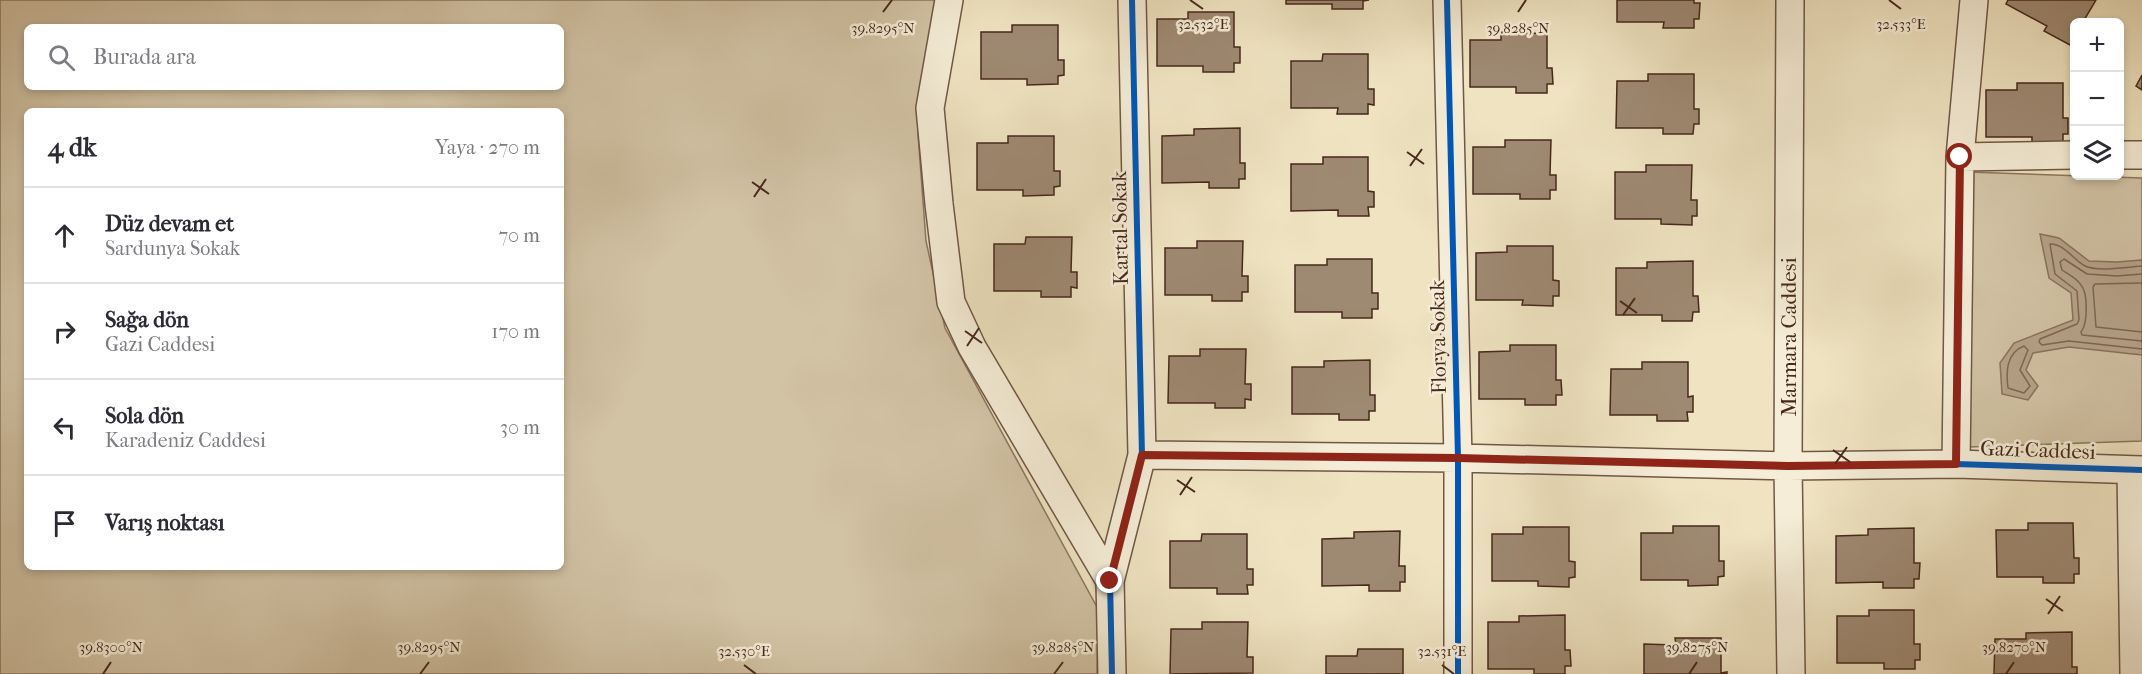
<!DOCTYPE html>
<html lang="tr">
<meta charset="utf-8">
<style>
body{margin:0;font-family:"IM FELL French Canon",serif;background:#f2f2f3;color:#2b2b33}
.controls{position:absolute;right:18px;top:18px;display:grid;overflow:hidden;border-radius:9px;box-shadow:0 3px 9px #0003}
.controls button{width:54px;height:54px;display:grid;place-items:center;padding:0;border:0;border-bottom:2px solid #e1e1e2;background:#fff;color:#2b2b33;font:30px sans-serif}
.stop{position:absolute;width:18px;height:18px;margin:-14px;border:4px solid #8f2418;border-radius:50%;background:#fff}
.stop.end{background:#8f2418;border-color:#fff;box-shadow:0 2px 6px #0008}
.list{margin:0;padding:0;list-style:none}
h2{display:flex;justify-content:space-between;align-items:center;height:78px;margin:0;padding:0 24px;font-size:26px}
h2 small{font-size:20px;font-weight:400;color:#7c7c81}
.list li{display:grid;grid-template-columns:39px 1fr auto;gap:18px;align-items:center;box-sizing:border-box;height:96px;padding:0 24px;border-top:2px solid #e1e1e2}
.list b{display:block;font-size:22px;white-space:nowrap}
.list p{margin:0;font-size:20px;white-space:nowrap;color:#7c7c81}
.list em{font-size:20px;font-style:normal;color:#7c7c81}
.icon{flex:none;width:33px;height:33px;fill:none;stroke:currentColor;stroke-width:2;stroke-linecap:round;stroke-linejoin:round}
.map{position:relative;flex:none;width:2142px;height:674px;overflow:hidden}
.search{position:absolute;background:#fff;box-shadow:0 3px 9px #0003;left:24px;top:24px;width:540px;height:66px;display:flex;align-items:center;gap:15px;box-sizing:border-box;padding:0 21px;border-radius:9px;color:#7c7c81;font-size:22px}
.panel{position:absolute;background:#fff;box-shadow:0 3px 9px #0003;left:24px;top:108px;width:540px;height:462px;border-radius:9px}
.map>svg:first-child{display:block}
.green{fill:#d2c3a5;stroke:#8c7660;stroke-width:1.5;fill-rule:evenodd}
.water{fill:#b6a389;stroke:#8a725d;stroke-width:1.5}
.lines{fill:none;stroke-linecap:round;stroke-linejoin:round}
.shore{stroke:#7e6652;stroke-width:1.5}
.building{fill:#9e8972;stroke:#47281c;stroke-width:1.5}
.minor-casing{stroke:#715745;stroke-width:30}
.minor{stroke:#f5edd7;stroke-width:27}
.cycleway-casing{stroke:#f5edd7;stroke-width:10}
.cycleway{stroke:#0057b8;stroke-width:6}
.route{stroke:#8f2418;stroke-width:8}
.ticks{fill:none;stroke:#47281c;stroke-width:2}
.labels{text-anchor:middle;dominant-baseline:central;stroke-width:5;stroke-linejoin:round;paint-order:stroke}
.street-label{font-size:21px;fill:#47281c;stroke:#f5edd7}
.ticks-label{font-size:15px;text-anchor:middle;fill:#47281c;stroke:#f5edd7;stroke-width:5;stroke-linejoin:round;paint-order:stroke}
</style>
<div class="map">
<svg width="2142" height="674" viewBox="0 0 2142 674">
<rect width="100%" height="100%" fill="#efe3c1"/>
<filter id="stains"><feTurbulence type="fractalNoise" baseFrequency=".00333" numOctaves="4"/><feColorMatrix values="0 0 0 0 .2 0 0 0 0 .09 0 0 0 0 .02 0 0 0 .5 -.17"/></filter>
<radialGradient id="worn" r=".72"><stop offset=".6" stop-color="#630" stop-opacity="0"/><stop offset="1" stop-color="#630" stop-opacity=".3"/></radialGradient>
<path class="green" d="M0,0h936l-18,134 8,107 19,87 153,281 -1,65h-1097zM27,27h534v60h-534zM27,111h534v456h-534z
M1968,172l174,6v263l-173,6z"/>
<path class="water" d="M2040,234l19,4 30,23 28,1 25,-2v95l-73,-8 -36,6 -7,17 12,16 -10,14 -26,-6 -2,-31 14,-20 59,-23 -2,-27 -22,-15z"/>
<g class="lines">
<path class="shore" d="M2142,266c-14,1 -45,6 -57,0 -11,-6 -22,-23 -35,-22l5,30 22,17 2,29 -2,4 -37,15 -1,3 3,3 27,-4 73,8
M2142,274l-25,2 -30,-2 -23,-15 -4,3 2,8c6,4 15,8 19,15 7,8 7,38 0,47l1,3 60,6
M2142,283l-47,1 -2,3 3,40 46,5
M2024,346l4,4 -8,20 10,16 -6,7 -16,-5c-2,-16 -2,-35 16,-42z"/>
</g>
<path class="building" d="M1286,0h83l-6,1v8h-31v-5h-46z
M1617,0h77v3h6l-1,16h-5v9h-31l1,-6h-47z
M2008,0h88l-13,22h-9v16l-4,7 -26,-14 3,-5 -41,-22z
M1188,12h46v35h6v16h-6v9h-31v-6h-46v-47h31z
M1012,25h46v35h6v15l-6,1v8l-31,1v-6h-46v-47h31z
M1547,33v35h5l1,16h-6v9h-31v-6h-46v-47h31v-6z
M1323,54h45v35h6v16l-6,-1v10h-31l1,-6h-47v-47h31z
M1648,74h46v35h5v15h-5l-1,10h-30v-6h-47l1,-47h31z
M2142,75v15l-6,-4z
M2017,83h46v35h5v16h-5v9h-31v-6h-46v-47h31z
M1240,128v35h5v16h-6v9h-30v-6l-47,1v-47l32,-1v-6z
M1008,136h46v35h6v15l-6,1v8l-31,1v-6h-46v-47h31z
M1505,140h46l-1,35h6v15h-6v9h-30v-5h-47v-47h32z
M1323,157h45v34l6,1v15h-6l1,9h-31v-6l-47,1v-47h32z
M1646,165h46l-1,35h6v16h-5v9l-31,-1v-5h-46v-47h31z
M1026,237h46l-1,35h6v16l-6,-1v10h-30v-6h-47v-47h31z
M1197,241h46l-1,35h6v16h-6v9h-30v-6h-47v-47h32z
M1507,246h46v34l6,1v15h-6v10l-31,-1 1,-5h-47v-47l31,-1z
M1327,259h45v34h6v16h-6v9h-30v-6h-47v-47h32z
M1693,261v35h5l1,16h-6l-1,9h-30v-6h-46v-47h31v-6z
M1510,345h46v35h5l1,15h-6v10h-31v-6h-46v-47l31,-1z
M1200,349h46l-1,35h6v16l-6,-1v9h-30v-5h-47l1,-47h31z
M1370,360v35h5v16h-6v9h-30v-6h-47v-47h32v-6z
M1642,362h46v35l5,-1v16h-6l1,9h-31v-6h-47l1,-46h31z
M2028,523h45l1,35h5v16h-5v9h-31v-6h-46l-1,-47h32z
M1673,526h46v35h5v15l-6,1v8l-30,1v-6h-47v-47h32z
M1523,527h46v34l6,1v15l-6,1v9l-31,-1v-5h-46v-47h31z
M1914,528v35h6l-1,16h-5v9h-31v-6l-47,1v-47l32,-1v-6z
M1400,531l-1,35h6v16h-5v9h-31v-6l-47,1v-47l32,-1v-6z
M1202,534h45v35h6v16h-6l1,9h-31v-6h-47v-47h31z
M1869,610h45v34h6v16h-5v9h-31v-6h-47v-47h32z
M1565,615v35h5l1,16h-6v8h-31v-5h-46v-47h31v-6z
M1202,622h46l-1,35h6v16l-83,1 1,-45h31z
M2072,632v35h5v7h-83l1,-35h31v-6z
M1675,638h46v35l6,-1v2h-83v-30l32,1z
M1358,649h45v25h-77v-18h31z"/>
<g class="lines">
<defs>
<path id="minor" d="M949,0l-19,108 9,96 12,98 21,45 138,234
M1447,0l11,458v216
M1790,0l-2,466 3,208
M2120,155h22
M1960,157l114,-2
M1142,455l316,3 330,8 168,-2 186,6
M1956,464l4,-307 14,-157
M2131,470l3,204
M1112,674l-2,-93 32,-126 -10,-455"/>
</defs>
<use href="#minor" class="minor-casing"/>
<use href="#minor" class="minor"/>
<defs>
<path id="cycleway" d="M1447,0l11,458v216
M1142,455l316,3 330,8 168,-2 186,6
M1112,674l-2,-93 32,-126 -10,-455"/>
</defs>
<use href="#cycleway" class="cycleway-casing"/>
<use href="#cycleway" class="cycleway"/>
</g>
<g class="lines">
<path class="route" d="M1110,581l32,-126 316,3 330,8 168,-2 4,-307"/>
</g>
<path class="ticks" d="M1190,0l13,9M1889,0l12,9M883,12l9,-12M1518,12l8,-12M1407,152l17,12M1410,166l12,-17M752,182l17,12M754,197l12,-18M1620,301l17,12M1623,315l12,-17M965,331l17,12M967,346l12,-18M1833,450l17,12M1835,464l12,-17M1177,480l18,12M1180,495l12,-18M2046,599l17,12M2048,614l12,-18M744,665l12,9M1442,665l12,9M103,674l8,-12M420,674l9,-12M1054,674l9,-12M1689,674l8,-12M2006,674l8,-12"/>
<g class="labels">
<g class="street-label">
<text transform="translate(1120 228) rotate(-91)">Kartal Sokak</text>
<text transform="translate(1438 337) rotate(-91)">Florya Sokak</text>
<text transform="translate(1789 337) rotate(-90)">Marmara Caddesi</text>
<text transform="translate(2038 450) rotate(2)">Gazi Caddesi</text>
</g>
</g>
<g class="ticks-label">
<text x="1901" y="29">32.533°E</text>
<text x="1203" y="29">32.532°E</text>
<text x="883" y="33">39.8295°N</text>
<text x="1518" y="33">39.8285°N</text>
<text x="111" y="652">39.8300°N</text>
<text x="429" y="652">39.8295°N</text>
<text x="1063" y="652">39.8285°N</text>
<text x="1697" y="652">39.8275°N</text>
<text x="2014" y="652">39.8270°N</text>
<text x="744" y="656">32.530°E</text>
<text x="1442" y="656">32.531°E</text>
</g>
<rect width="100%" height="100%" filter="url(#stains)"/>
<rect width="100%" height="100%" fill="url(#worn)"/>
</svg>
<div class="controls">
<button>+</button>
<button>−</button>
<button><svg class="icon" aria-label="layers" viewBox="0 0 24 24"><path d="M12 4l9 5-9 5-9-5zM3 14l9 5 9-5"/></svg></button>
</div>
<div class="stop" style="left:1960px;top:157px"></div>
<div class="stop end" style="left:1110px;top:581px"></div>
<div class="search"><svg class="icon" aria-label="search" viewBox="0 0 24 24"><circle cx="10" cy="10" r="6"/><path d="M15 15l6 6"/></svg>Burada ara</div>
<section class="panel">
<h2>4 dk<small>Yaya · 270 m</small></h2>
<ul class="list">
<li><svg class="icon" aria-label="ahead" viewBox="0 0 24 24"><path d="M12 20V5M6 11l6-6 6 6"/></svg><div><b>Düz devam et</b><p>Sardunya Sokak</p></div><em>70 m</em></li>
<li><svg class="icon" aria-label="right" viewBox="0 0 24 24"><path d="M7 20v-9h11M14 6l5 5-5 5"/></svg><div><b>Sağa dön</b><p>Gazi Caddesi</p></div><em>170 m</em></li>
<li><svg class="icon" aria-label="left" viewBox="0 0 24 24"><path d="M17 20v-9H6M10 6l-5 5 5 5"/></svg><div><b>Sola dön</b><p>Karadeniz Caddesi</p></div><em>30 m</em></li>
<li><svg class="icon" aria-label="arrive" viewBox="0 0 24 24"><path d="M6 21V4h12l-3 4 3 4H6"/></svg><div><b>Varış noktası</b></div></li>
</ul>
</section>
</div>
